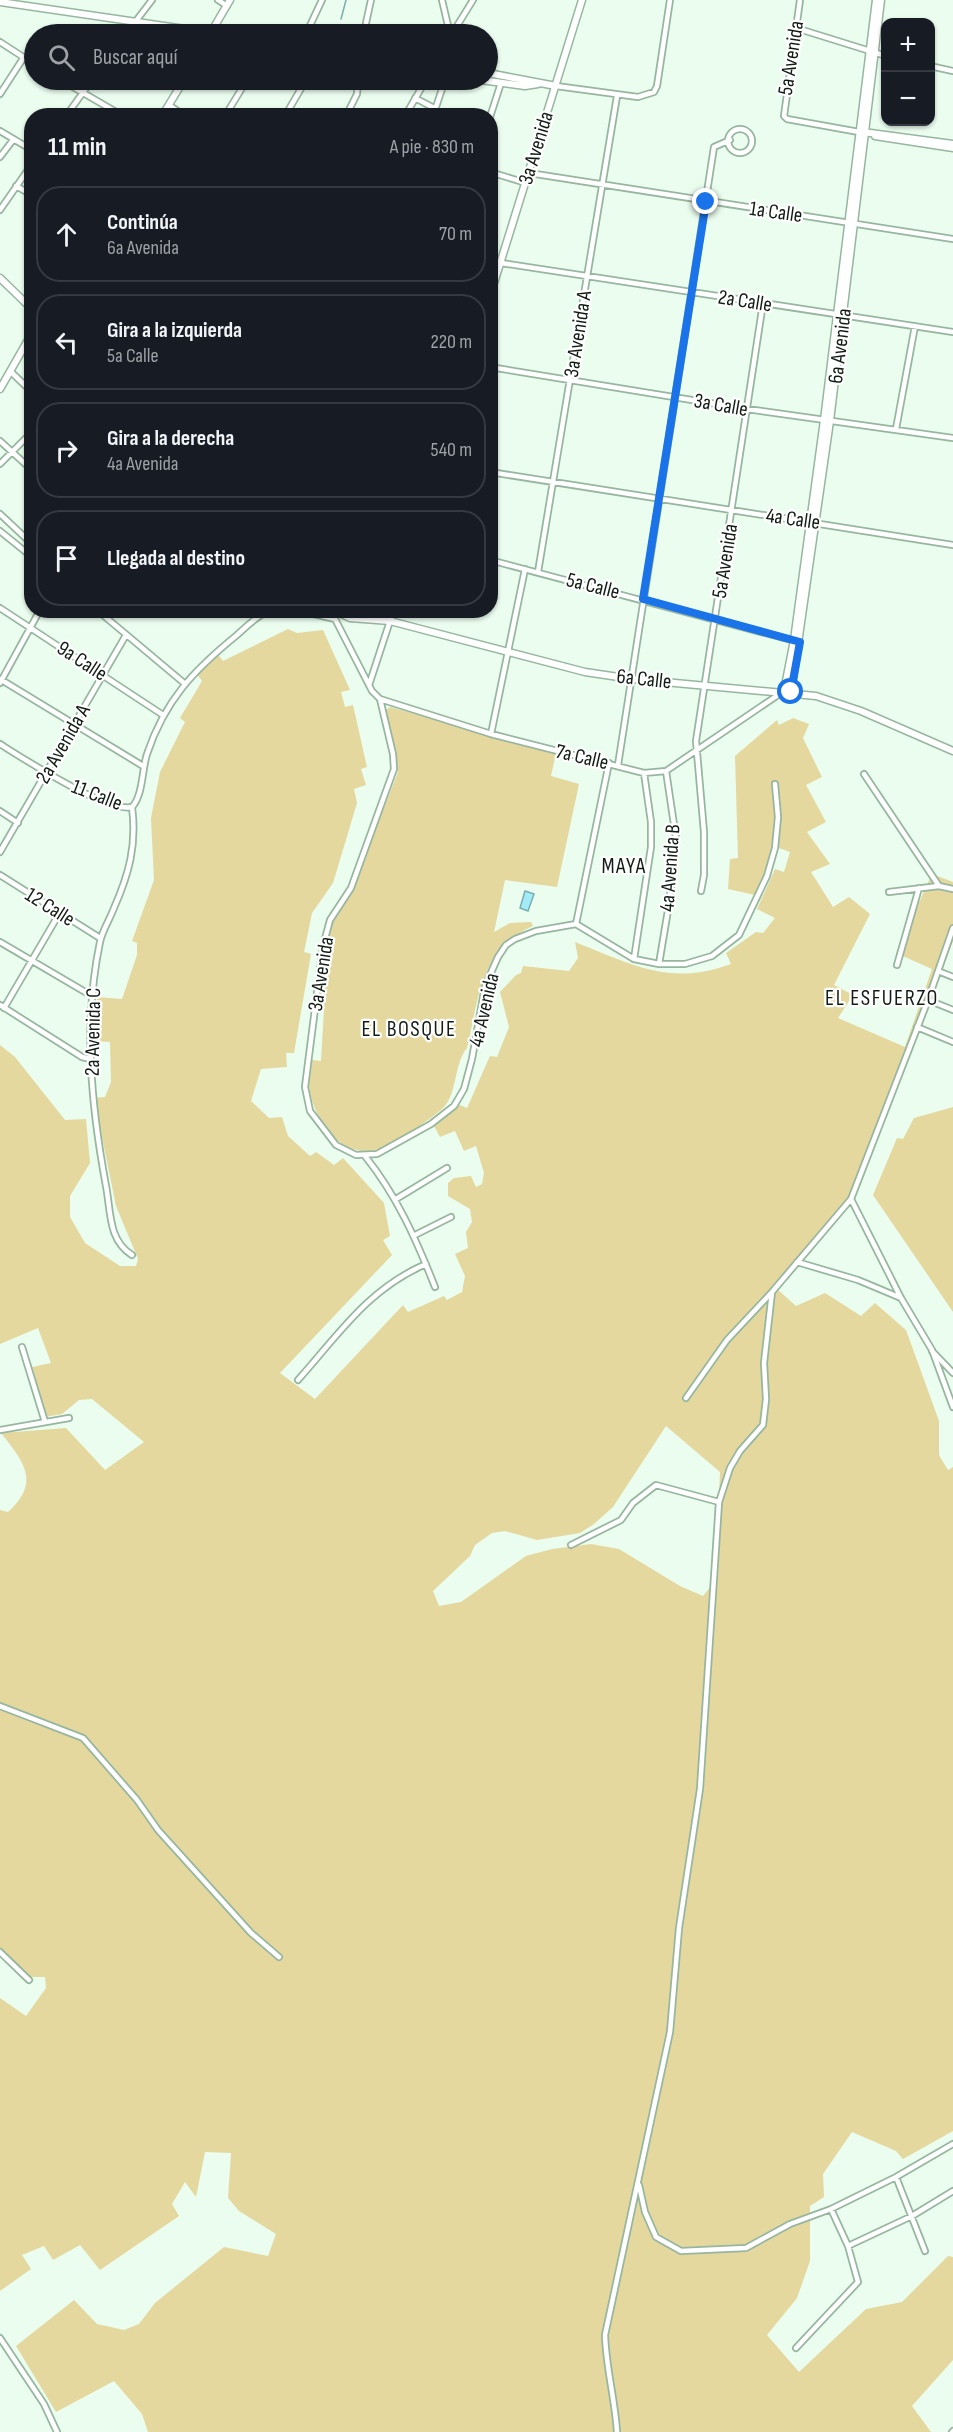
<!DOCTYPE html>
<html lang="es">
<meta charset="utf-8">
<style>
body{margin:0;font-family:"Sofia Sans Condensed",sans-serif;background:#242831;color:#f1f3f6}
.controls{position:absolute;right:18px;top:18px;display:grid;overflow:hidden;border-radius:12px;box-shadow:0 2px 4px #0004}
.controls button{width:54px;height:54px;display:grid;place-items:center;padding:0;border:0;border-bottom:2px solid #363941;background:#171b24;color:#f1f3f6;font:30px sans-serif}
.stop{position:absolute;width:18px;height:18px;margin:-14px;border:4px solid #1a73e8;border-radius:50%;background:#fff}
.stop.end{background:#1a73e8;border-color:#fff;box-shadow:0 2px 6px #0008}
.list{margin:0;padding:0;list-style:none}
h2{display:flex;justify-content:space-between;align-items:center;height:78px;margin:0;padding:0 24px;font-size:26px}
h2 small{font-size:20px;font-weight:400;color:#9ea1a6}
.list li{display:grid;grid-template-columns:39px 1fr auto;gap:18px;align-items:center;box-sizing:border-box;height:96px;margin:0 12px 12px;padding:0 12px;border:2px solid #363941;border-radius:24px}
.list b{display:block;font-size:22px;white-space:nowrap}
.list p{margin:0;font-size:20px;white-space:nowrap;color:#9ea1a6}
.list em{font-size:20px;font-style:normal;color:#9ea1a6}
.icon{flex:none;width:33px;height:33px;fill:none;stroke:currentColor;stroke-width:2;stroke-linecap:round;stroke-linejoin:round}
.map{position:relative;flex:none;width:953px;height:2432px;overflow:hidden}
.search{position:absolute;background:#171b24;box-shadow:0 2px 4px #0004;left:24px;top:24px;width:474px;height:66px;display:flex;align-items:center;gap:15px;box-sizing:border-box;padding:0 21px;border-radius:33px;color:#9ea1a6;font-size:22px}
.panel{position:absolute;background:#171b24;box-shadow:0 2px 4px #0004;left:24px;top:108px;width:474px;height:510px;border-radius:24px}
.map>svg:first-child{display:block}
.green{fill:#e4d89e;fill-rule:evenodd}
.water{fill:#a3ecf7;stroke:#77aeb3;stroke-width:1.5}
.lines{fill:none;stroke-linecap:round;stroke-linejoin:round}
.stream{stroke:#77aeb3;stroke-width:1.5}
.street-casing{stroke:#97b69f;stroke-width:8}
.secondary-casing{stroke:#97b69f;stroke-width:9}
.street{stroke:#fff;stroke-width:4.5}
.secondary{stroke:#fff;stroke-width:6}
.route{stroke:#1a73e8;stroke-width:8}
.labels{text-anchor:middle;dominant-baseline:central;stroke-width:4.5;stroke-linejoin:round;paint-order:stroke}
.street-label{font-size:21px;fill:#111c14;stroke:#fff}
.neighbourhood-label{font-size:22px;letter-spacing:1.5px;fill:#111c14;stroke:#fff}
</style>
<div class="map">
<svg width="953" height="2432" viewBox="0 0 953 2432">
<rect width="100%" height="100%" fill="#eafdef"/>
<path class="green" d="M288,629l9,4 26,-3 27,60 -9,2 4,15 8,-2 14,62 -6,2 5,16 -12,4 3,14 -24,80 -21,30 -8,39 7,2 -17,99h-8l1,14 -26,2 -10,32 18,17 13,-1 6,19 22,20 6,-4 18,13 9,-7 41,45 6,33 -7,4 9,15 -112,118 35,26 88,-94 5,7 36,-16 3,4 15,-8 3,-16 -10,-22 13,-6 -2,-16 6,-10 -2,-13 -22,-13v-13l6,-5 17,-2 5,11 6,-3 2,-11 -8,-27 -12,5 -9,-20 -15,6 -7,-13 27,-19 7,3 23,-52 7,1 12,-30 -9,-35 16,-17 5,-2 2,-7 46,5 9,-13 -3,-16c56,22 95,45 156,22l-5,-11 30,-21 7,1 12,-15 -18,-9 18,-40 9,3 6,-20 -14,-5 -21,48 -27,-6 2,-30 8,-1 -3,-102 42,-36 2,5 14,-7 16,6 -6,14 19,39 -16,8 20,37 -19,10 23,32 -19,8 22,35 16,-10 21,17 -36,71 19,10 -15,23 67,29 27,-78 -36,-16 36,-79 21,8v59l-84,218 -14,32 -78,98 19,17 29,-13 36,23 14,-13 31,27 33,91v34l9,15 5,-3v664l-50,28 -7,-8 -44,-19 -29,42 1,23 -14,9v55l-13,37 -30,37 32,37 67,-63 36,-7 46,-46 5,1v103l-41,46 19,26h-783l-6,-18 -28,-33 -58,31 -40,-66 58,-46 23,24 27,6 15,-6 16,-21 69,-56 44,9 8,-22 -37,-23 -11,-13 3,-45 -26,-1 -9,45 -11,-15 -13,22 7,12 -79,54 -20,-25 -27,15 -9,-14 -22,9 9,14 -31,22v-293l26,18 20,-28 -1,-11h-17l-28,-23v-444l8,2c33,-30 16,-50 -7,-79l65,-5 39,42 39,-28 -52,-43 -13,1 -17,14 -17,3 -13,-50 19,-4 -13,-35 -38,16v-299l15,12 50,63 21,-1 4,44 -20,33v21l15,26 35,23h16l2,-7 -22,-53 -22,-108 11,-1 6,-15 -1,-40 -16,-1 3,-44 25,2 15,-44v-12l-5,-2 22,-61 -3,-62 9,-46 25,-50 -5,-4 22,-37 -6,-8 21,-20 6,8zM666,1426l54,46 -5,109 -12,15 -23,-10 -61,-37 -28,-5 -39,5 -26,7 -65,46 -22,4 -6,-15 37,-35 5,-11 17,-12 13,-2 32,9 43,-7 14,-9 19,-17z
M390,707l166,46 -5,23 28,8 -22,103 -52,-7 -11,52 16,-9 21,-1 2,4c-53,23 -54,72 -66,122 -14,17 -9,48 -26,62 -16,13 -51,39 -71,41 -34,3 -57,-35 -61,-64 -1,-9 1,-18 3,-27l9,1 3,-52 -6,-2 10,-72 6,-17 26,-49 38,-97 -2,-23 -13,-37z
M953,1107v205l-80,-117 24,-57 6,1 11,-21z"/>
<path class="water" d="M525,891l9,3 -6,17 -8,-3z"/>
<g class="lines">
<path class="stream" d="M341,19l5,-19"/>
<defs>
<path id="street" d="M218,0l9,6
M442,0l8,34
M800,0l-16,116 3,3 72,13
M366,23l5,-23
M796,28l90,28
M126,34l26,-34
M306,34l16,-34
M452,34l21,-34
M0,42l34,22
M930,66l23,5
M61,80l62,36
M556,86l82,11 16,-5 3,-6 13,-86
M0,94l24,-37
M415,98l21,11
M169,105l16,11
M66,116l26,-36
M225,116l22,-36
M285,116l21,-36
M346,116l11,-22 1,-14
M405,116l21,-36
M433,116l12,-36
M490,117l11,-34
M728 141a12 12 0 1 1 24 0a12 12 0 1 1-24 0Z
M0,131l32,19
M0,157l13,-17
M490,172l36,11
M529,173l424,66
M16,186l16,9
M0,210l32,-46
M501,263l452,69
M490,367l257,42 206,29
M10,371l22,21
M896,429l19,-103
M0,441l32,29
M0,464l32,-32
M490,472l463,73
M0,514l32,30
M0,531l32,26
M490,560l305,81
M538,572l79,-476
M0,608l163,107
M97,610l87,73
M296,610l39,9 37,72 8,8 111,35 153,39 22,-2 115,-78
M0,679l143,87
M0,683l40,-73
M369,685l21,-64
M380,699l13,55 1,15 -43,119 -21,32 -7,26 -18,141 5,24 26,34 20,10 21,-1 54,-30 23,-18 10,-17 8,-30 13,-73 13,-29 8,-12 9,-6 21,-8 40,-7
M491,734l34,-165
M0,744c24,15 107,69 132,63
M618,765l96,-618 16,-7
M864,774l75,112
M132,807c11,-11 10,-38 15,-53 18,-54 47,-84 90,-119 10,-9 21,-20 33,-25
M0,811l18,12
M0,852l126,-217
M0,875l100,63
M701,891l3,-16v-43l-8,-91 67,-438
M889,892l50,-6 14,3
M576,924l58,35 25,5h26l27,-8 27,-21 28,-59 8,-28 3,-31 -3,-33
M576,924l33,-161
M0,942l92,54
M634,959l17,-112v-25l-7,-49
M659,964l10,-60 7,-66 -10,-67
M897,965l22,-77
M938,971l15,6
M928,1000l25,10
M0,1005l82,52 8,2
M4,1008l55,-94
M917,1027l36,15
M365,1156c32,40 51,83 70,131
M396,1199l51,-31
M851,1199l50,99 31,52 21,57
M415,1235l36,-18
M132,1255c-24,-15 -21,-43 -26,-69 -15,-81 -23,-163 -6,-244 2,-11 10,-23 14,-34 15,-34 23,-63 18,-101
M797,1262l61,18 43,18
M22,1347l23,75
M932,1351l21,22
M298,1380c41,-46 70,-91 128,-116
M686,1398l41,-58 45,-48 79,-93 77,-199 25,-72
M0,1430l69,-12
M571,1545l50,-25 12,-17 23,-18 63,17
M0,1706l83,32 54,62 21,30 93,103 28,24
M0,1952l29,28
M896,2177l29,74
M639,2185l6,27 11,25 25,14 65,-3 44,-24 41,-15 65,-32 57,-33
M848,2246l64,-30 41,-25
M0,2338l44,66 13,28
M796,2348l62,-66 -10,-36 -17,-37
M617,2432c-2,-33 -11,-64 -12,-97l65,-303 9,-104 21,-139 19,-287 11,-34 10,-17 23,-26 3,-26 -2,-36 8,-71
M952,2432l1,-1"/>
<path id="secondary" d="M0,2l219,32
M210,34l20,-34
M488,73l68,13
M440,80h6
M481,80l44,6 13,-2
M162,116l22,-36
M863,132l90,12
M875,136l78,12
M0,278l32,31
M490,296l92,-296
M0,389l32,-56
M333,610l17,8 40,3 195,51 47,7 184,17 45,15 92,40
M390,621l3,-11
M784,691l10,-51 30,-220 52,-420
M791,692l39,-271 51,-421"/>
</defs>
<use href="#street" class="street-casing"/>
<use href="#secondary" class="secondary-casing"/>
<use href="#street" class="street"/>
<use href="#secondary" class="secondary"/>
</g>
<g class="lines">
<path class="route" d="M706,202l-63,397 157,43 -9,50"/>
</g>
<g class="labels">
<g class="street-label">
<text transform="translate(791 58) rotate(-81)">5a Avenida</text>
<text transform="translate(536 148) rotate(-73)">3a Avenida</text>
<text transform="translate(776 212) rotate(8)">1a Calle</text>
<text transform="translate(745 301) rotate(9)">2a Calle</text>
<text transform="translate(578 334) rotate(-81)">3a Avenida A</text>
<text transform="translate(840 346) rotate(-83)">6a Avenida</text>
<text transform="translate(721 405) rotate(10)">3a Calle</text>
<text transform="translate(793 519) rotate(8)">4a Calle</text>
<text transform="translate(725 561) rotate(-81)">5a Avenida</text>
<text transform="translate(593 586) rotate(14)">5a Calle</text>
<text transform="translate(82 661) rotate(33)">9a Calle</text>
<text transform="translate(644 679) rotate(6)">6a Calle</text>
<text transform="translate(63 744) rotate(-60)">2a Avenida A</text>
<text transform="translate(582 757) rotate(13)">7a Calle</text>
<text transform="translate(97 795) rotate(21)">11 Calle</text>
<text transform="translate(670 868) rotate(-86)">4a Avenida B</text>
<text transform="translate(50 907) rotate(32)">12 Calle</text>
<text transform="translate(321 974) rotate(-81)">3a Avenida</text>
<text transform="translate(484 1010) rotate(-77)">4a Avenida</text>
<text transform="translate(93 1032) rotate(-89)">2a Avenida C</text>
</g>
<g class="neighbourhood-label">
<text x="624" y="866">MAYA</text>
<text x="882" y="998">EL ESFUERZO</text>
<text x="409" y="1029">EL BOSQUE</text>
</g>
</g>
</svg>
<div class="controls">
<button>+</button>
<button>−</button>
</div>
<div class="stop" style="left:791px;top:692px"></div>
<div class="stop end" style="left:706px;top:202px"></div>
<div class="search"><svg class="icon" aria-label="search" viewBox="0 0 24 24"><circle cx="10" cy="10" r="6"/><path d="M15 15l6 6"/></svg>Buscar aquí</div>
<section class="panel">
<h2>11 min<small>A pie · 830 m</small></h2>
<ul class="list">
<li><svg class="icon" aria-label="ahead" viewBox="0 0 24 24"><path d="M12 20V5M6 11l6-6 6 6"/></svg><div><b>Continúa</b><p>6a Avenida</p></div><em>70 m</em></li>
<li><svg class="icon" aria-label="left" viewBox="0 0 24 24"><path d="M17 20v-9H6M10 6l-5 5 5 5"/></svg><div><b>Gira a la izquierda</b><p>5a Calle</p></div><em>220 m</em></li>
<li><svg class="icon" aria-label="right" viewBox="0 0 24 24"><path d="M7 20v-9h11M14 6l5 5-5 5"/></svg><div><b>Gira a la derecha</b><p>4a Avenida</p></div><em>540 m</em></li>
<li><svg class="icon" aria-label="arrive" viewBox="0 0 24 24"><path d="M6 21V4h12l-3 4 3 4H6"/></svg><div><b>Llegada al destino</b></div></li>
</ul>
</section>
</div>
